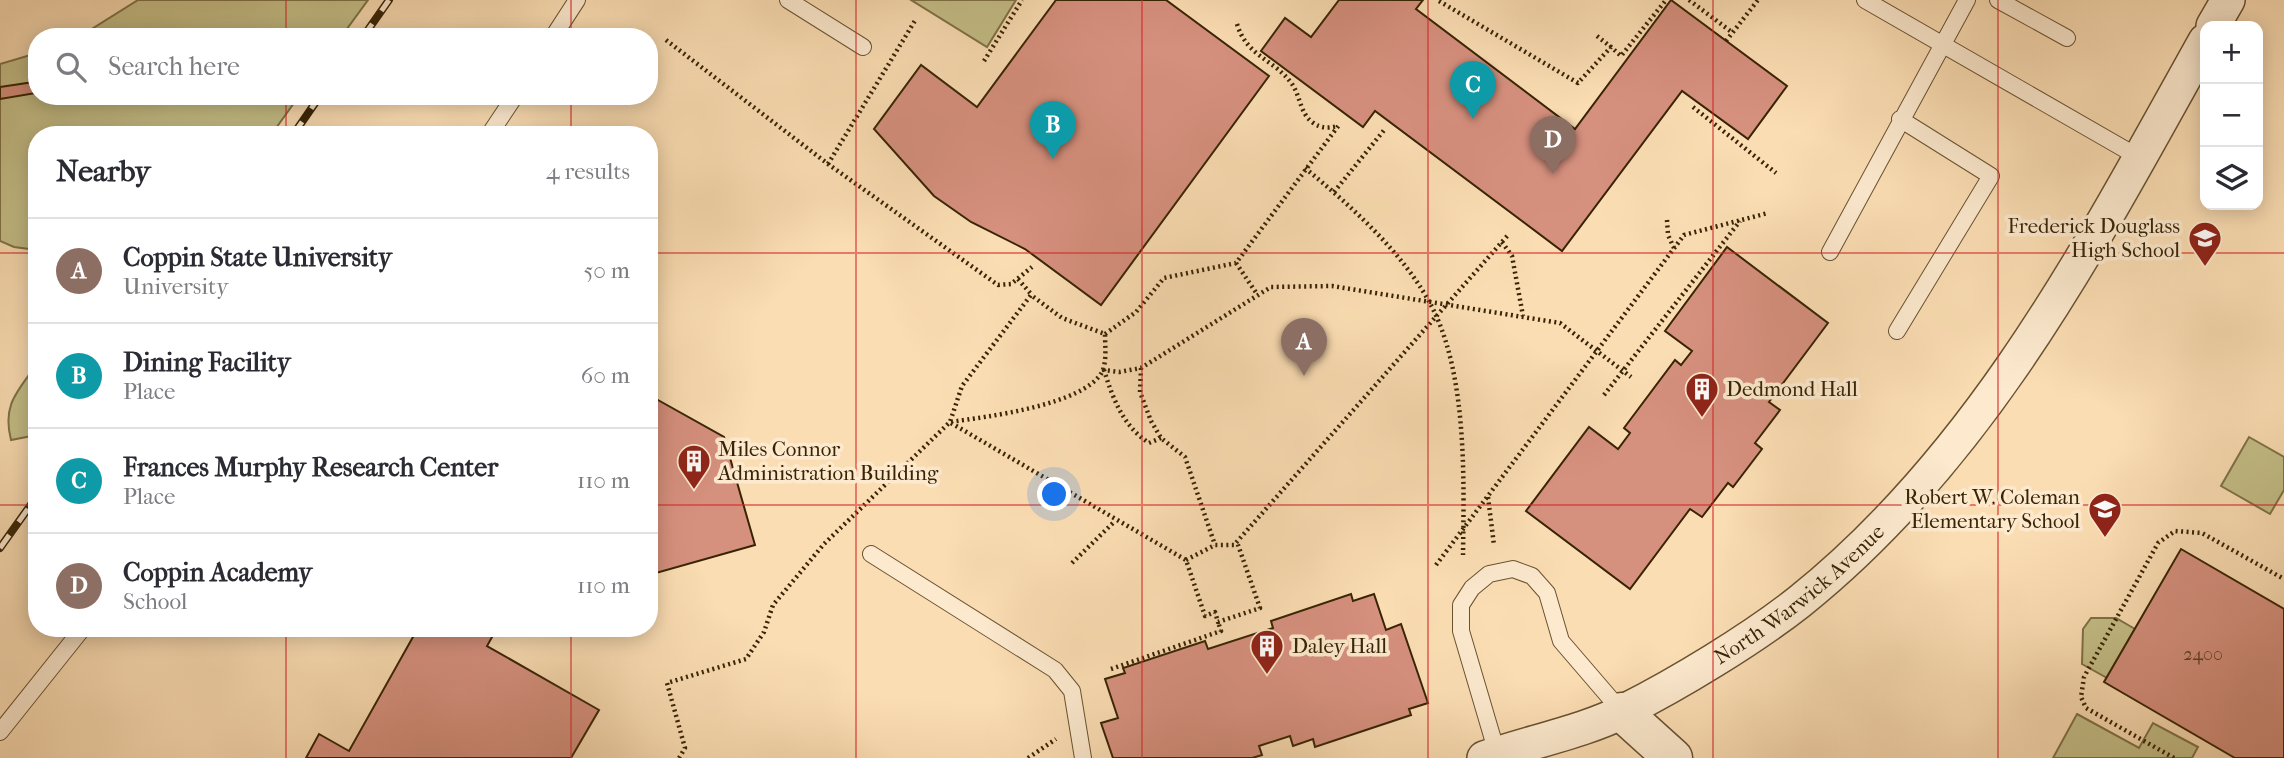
<!DOCTYPE html>
<meta charset="utf-8">
<style>
body{margin:0;font-family:"IM FELL French Canon",serif;background:#f2f2f3;color:#2b2b33}
.controls{position:absolute;right:21px;top:21px;display:grid;overflow:hidden;border-radius:14px;box-shadow:0 4px 18px #0003}
.controls button{width:63px;height:63px;display:grid;place-items:center;padding:0;border:0;border-bottom:2px solid #e1e1e2;background:#fff;color:#2b2b33;font:35px sans-serif}
.you{position:absolute;left:1055px;top:495px;width:24px;height:24px;margin:-18px;border:5px solid #fff;border-radius:50%;background:#1a73e8;box-shadow:0 0 0 10px #1a73e833}
.badge{display:grid;place-items:center;width:46px;height:46px;border-radius:50%;background:#d93025;color:#fff;font-size:23px;font-weight:700}
.pin{position:absolute;translate:-50% -58px;filter:drop-shadow(0 2px 4px #0008)}
.pin::after{content:'';position:absolute;top:37px;width:24px;height:21px;background:inherit;clip-path:polygon(0 0,100% 0,50% 100%)}
.list{margin:0;padding:0;list-style:none}
h2{display:flex;justify-content:space-between;align-items:center;height:91px;margin:0;padding:0 28px;font-size:30px}
h2 small{font-size:23px;font-weight:400;color:#7c7c81}
.list li{display:grid;grid-template-columns:46px 1fr auto;gap:21px;align-items:center;box-sizing:border-box;height:105px;padding:0 28px;border-top:2px solid #e1e1e2}
.list b{display:block;font-size:26px;white-space:nowrap}
.list p{margin:0;font-size:23px;white-space:nowrap;color:#7c7c81}
.list em{font-size:23px;font-style:normal;color:#7c7c81}
.icon{flex:none;width:38px;height:38px;fill:none;stroke:currentColor;stroke-width:2;stroke-linecap:round;stroke-linejoin:round}
.map{position:relative;flex:none;width:2284px;height:758px;overflow:hidden}
.search{position:absolute;background:#fff;box-shadow:0 4px 18px #0003;left:28px;top:28px;width:630px;height:77px;display:flex;align-items:center;gap:18px;box-sizing:border-box;padding:0 24px;border-radius:28px;color:#7c7c81;font-size:26px}
.panel{position:absolute;background:#fff;box-shadow:0 4px 18px #0003;left:28px;top:126px;width:630px;height:511px;border-radius:28px}
.map>svg:first-child{display:block}
.green{fill:#c5bf88;stroke:#7e7246;stroke-width:2}
.building{fill:#d6907e;stroke:#382405;stroke-width:2}
.lines{fill:none;stroke-linecap:round;stroke-linejoin:round}
.service-casing{stroke:#695230;stroke-width:18}
.minor-casing{stroke:#695230;stroke-width:36}
.tertiary-casing{stroke:#695230;stroke-width:41}
.path{stroke:#382405;stroke-width:4.5;stroke-dasharray:2 3.5;stroke-linecap:butt}
.service{stroke:#fce9ce;stroke-width:16}
.minor{stroke:#fce9ce;stroke-width:33}
.tertiary{stroke:#fce9ce;stroke-width:38}
.rail-casing{stroke:#382405;stroke-width:8}
.rail{stroke:#fce9ce;stroke-width:5;stroke-dasharray:16;stroke-linecap:butt}
.grid{fill:none;stroke:#d62828;stroke-width:2;stroke-opacity:0.55}
.labels{text-anchor:middle;dominant-baseline:central;stroke-width:7;stroke-linejoin:round;paint-order:stroke}
.number-label{font-size:18px;fill:#603f23}
.poi-label{font-size:21px;fill:#382405;stroke:#fce9ce;text-anchor:start}
.street-label{font-size:21px;fill:#382405;stroke:#fce9ce}
</style>
<div class="map">
<svg width="2284" height="758" viewBox="0 0 2284 758">
<rect width="100%" height="100%" fill="#fbddb3"/>
<filter id="stains"><feTurbulence type="fractalNoise" baseFrequency=".00286" numOctaves="4"/><feColorMatrix values="0 0 0 0 .2 0 0 0 0 .09 0 0 0 0 .02 0 0 0 .5 -.17"/></filter>
<radialGradient id="worn" r=".72"><stop offset=".6" stop-color="#630" stop-opacity="0"/><stop offset="1" stop-color="#630" stop-opacity=".3"/></radialGradient>
<path class="green" d="M138,0h230l-27,37h-262z
M911,0h105l-29,47z
M37,53v43h262l-28,39h-234v115l-23,-3 -14,-6v-177z
M37,364v71l-26,5c-9,-35 6,-48 26,-76z
M2249,437l35,20v33l-14,24 -49,-28z
M2091,618h25l19,11 -28,49 -25,-14 1,-35z
M2077,714l62,34 14,-25 45,24 -6,11h-139z"/>
<path class="building" d="M1056,0h110l103,76 -168,229 -76,-56 -54,-27 -37,-26 -60,-67 47,-64 56,42z
M1339,0h84l-7,9 159,120 96,-129 116,86 -39,53 -66,-48 -120,160 -187,-140 -12,16 -102,-76 24,-33 26,19z
M34,82l2,11 -36,6v-12z
M1727,247l101,76 -59,79 11,8 -25,33 7,6 -29,38 -5,-4 -26,34 -12,-8 -60,80 -104,-78 63,-84 29,22 12,-16 -6,-5 51,-68 6,5 11,-14 -27,-20z
M649,395l75,42 31,108 -106,30z
M2181,549l103,60v149h-49l-131,-76z
M1351,594l2,7 21,-7 12,36 15,-6 27,79 -19,6 2,6 -96,32 -2,-8 -20,7 -3,-10 -31,10 3,9 -10,3h-139l-12,-35 17,-5 -13,-39 20,-6 -2,-5 82,-27 3,8 65,-21 -2,-7z
M418,628h79l-10,18 112,64 -28,48h-265l13,-24 30,17z"/>
<g class="lines">
<defs>
<path id="service" d="M788,0l75,47
M1865,0l275,158
M1998,0l69,38
M553,37l24,-37
M489,135l26,-39
M1830,252l137,-252
M1897,331l94,-155 -91,-57
M871,554l184,116 17,21 11,67
M0,732l83,-104
M1497,753l-36,-122v-26l11,-17 17,-14 24,-5 19,7 15,17 14,48 61,71"/>
<g id="minor">
<path d="M2213,26l15,-26"/>
<path id="s1" d="M1484,758c42,-15 102,-27 140,-47 54,-27 128,-72 175,-109 185,-148 293,-359 406,-561"/>
</g>
<path id="tertiary" d="M1622,712l51,46"/>
</defs>
<use href="#service" class="service-casing"/>
<use href="#minor" class="minor-casing"/>
<use href="#tertiary" class="tertiary-casing"/>
<path class="path" d="M1689,0l44,33
M1439,1l139,82 33,-36 10,9 45,-56
M1237,24c10,33 37,35 55,60 8,11 8,29 20,38 9,7 17,6 26,4
M1597,36l14,11
M666,40l162,124 170,121 13,-1 21,-17
M1726,41l32,-41
M984,61l38,-61
M1693,107l83,66
M828,164l88,-145
M1305,168c46,38 101,87 128,141 34,69 31,170 30,246
M1334,192l51,-63
M1667,220l1,15 6,13
M1502,242l10,14 11,60
M1236,263l21,31
M1018,279l13,15
M1105,334l31,-22 28,-34 72,-15 103,-138
M1141,368l-1,24 11,29 10,17 24,19 30,88
M1604,395l136,-174
M951,423l235,137 19,56 10,-4 3,10 42,-14 -23,-66
M1161,438l-12,5c-26,-17 -36,-44 -45,-73l15,2 22,-4 130,-81 61,-1 228,37 71,54
M1488,497l6,48
M1186,560l29,-15h19l275,-311
M1072,563l43,-42
M1436,565l248,-330 84,-22
M1111,669l110,-38 -3,-9
M679,758l6,-10 -18,-65 79,-24 18,-27 9,-27 51,-61 126,-122 12,-36 69,-91 31,23 43,16c0,11 2,28 -3,38 -18,33 -116,45 -152,50
M1028,758l28,-19
M2174,758l-88,-50 -5,-11 3,-20 74,-134 17,-12 27,2 82,46"/>
<use href="#service" class="service"/>
<use href="#minor" class="minor"/>
<use href="#tertiary" class="tertiary"/>
<defs>
<path id="rail" d="M363,37l26,-37
M293,135l27,-39
M0,548l37,-52"/>
</defs>
<use href="#rail" class="rail-casing"/>
<use href="#rail" class="rail"/>
</g>
<path class="grid" d="M286,0v37M571,0v37M856,0v758M1142,0v758M1428,0v758M1713,0v758M1998,0v758M286,96v39M571,96v39M0,253h37M649,253h1635M0,505h37M649,505h1635M286,628v130M571,628v130"/>
<defs>
<symbol id="school-pin" viewBox="-11 -11 22 30"><path d="M0 17L-7.5 6A9.5 9.5 0 1 1 7.5 6Z" fill="#8f2418" stroke="#fce9ce"/><path d="M0-5L7-2L0 1L-7-2ZM-4 1L0 2.5L4 1V4Q0 6-4 4Z" fill="#fff"/></symbol>
<symbol id="building-pin" viewBox="-11 -11 22 30"><path d="M0 17L-7.5 6A9.5 9.5 0 1 1 7.5 6Z" fill="#8f2418" stroke="#fce9ce"/><path d="M-4-6H4V6H1V3H-1V6H-4ZM-2.5-4.3h1.7v1.8h-1.7ZM.8-4.3h1.7v1.8H.8ZM-2.5-1h1.7V.8h-1.7ZM.8-1h1.7V.8H.8Z" fill="#fff"/></symbol>
</defs>
<g fill-rule="evenodd">
<use href="#school-pin" x="2186" y="219" width="38" height="52"/>
<use href="#building-pin" x="1683" y="370" width="38" height="52"/>
<use href="#building-pin" x="675" y="442" width="38" height="52"/>
<use href="#school-pin" x="2086" y="490" width="38" height="52"/>
<use href="#building-pin" x="1248" y="627" width="38" height="52"/>
</g>
<g class="labels">
<g class="number-label">
<text x="2203" y="654">2400</text>
</g>
<g class="poi-label">
<text x="2180" y="226" text-anchor="end">Frederick Douglass<tspan x="2180" dy="24">High School</tspan></text>
<text x="1726" y="389">Dedmond Hall</text>
<text x="718" y="449">Miles Connor<tspan x="718" dy="24">Administration Building</tspan></text>
<text x="2080" y="497" text-anchor="end">Robert W. Coleman<tspan x="2080" dy="24">Elementary School</tspan></text>
<text x="1292" y="646">Daley Hall</text>
</g>
<g class="street-label">
<text stroke="none"><textPath href="#s1" startOffset="359">North Warwick Avenue</textPath></text>
</g>
</g>
<rect width="100%" height="100%" filter="url(#stains)"/>
<rect width="100%" height="100%" fill="url(#worn)"/>
</svg>
<div class="controls">
<button>+</button>
<button>−</button>
<button><svg class="icon" aria-label="layers" viewBox="0 0 24 24"><path d="M12 4l9 5-9 5-9-5zM3 14l9 5 9-5"/></svg></button>
</div>
<div class="you"></div>
<div class="pin badge" style="left:1304px;top:376px;background:#8d6e63">A</div>
<div class="pin badge" style="left:1053px;top:159px;background:#0f9aa8">B</div>
<div class="pin badge" style="left:1473px;top:119px;background:#0f9aa8">C</div>
<div class="pin badge" style="left:1553px;top:174px;background:#8d6e63">D</div>
<div class="search"><svg class="icon" aria-label="search" viewBox="0 0 24 24"><circle cx="10" cy="10" r="6"/><path d="M15 15l6 6"/></svg>Search here</div>
<section class="panel">
<h2>Nearby<small>4 results</small></h2>
<ul class="list">
<li><span class="badge" style="background:#8d6e63">A</span><div><b>Coppin State University</b><p>University</p></div><em>50 m</em></li>
<li><span class="badge" style="background:#0f9aa8">B</span><div><b>Dining Facility</b><p>Place</p></div><em>60 m</em></li>
<li><span class="badge" style="background:#0f9aa8">C</span><div><b>Frances Murphy Research Center</b><p>Place</p></div><em>110 m</em></li>
<li><span class="badge" style="background:#8d6e63">D</span><div><b>Coppin Academy</b><p>School</p></div><em>110 m</em></li>
</ul>
</section>
</div>
